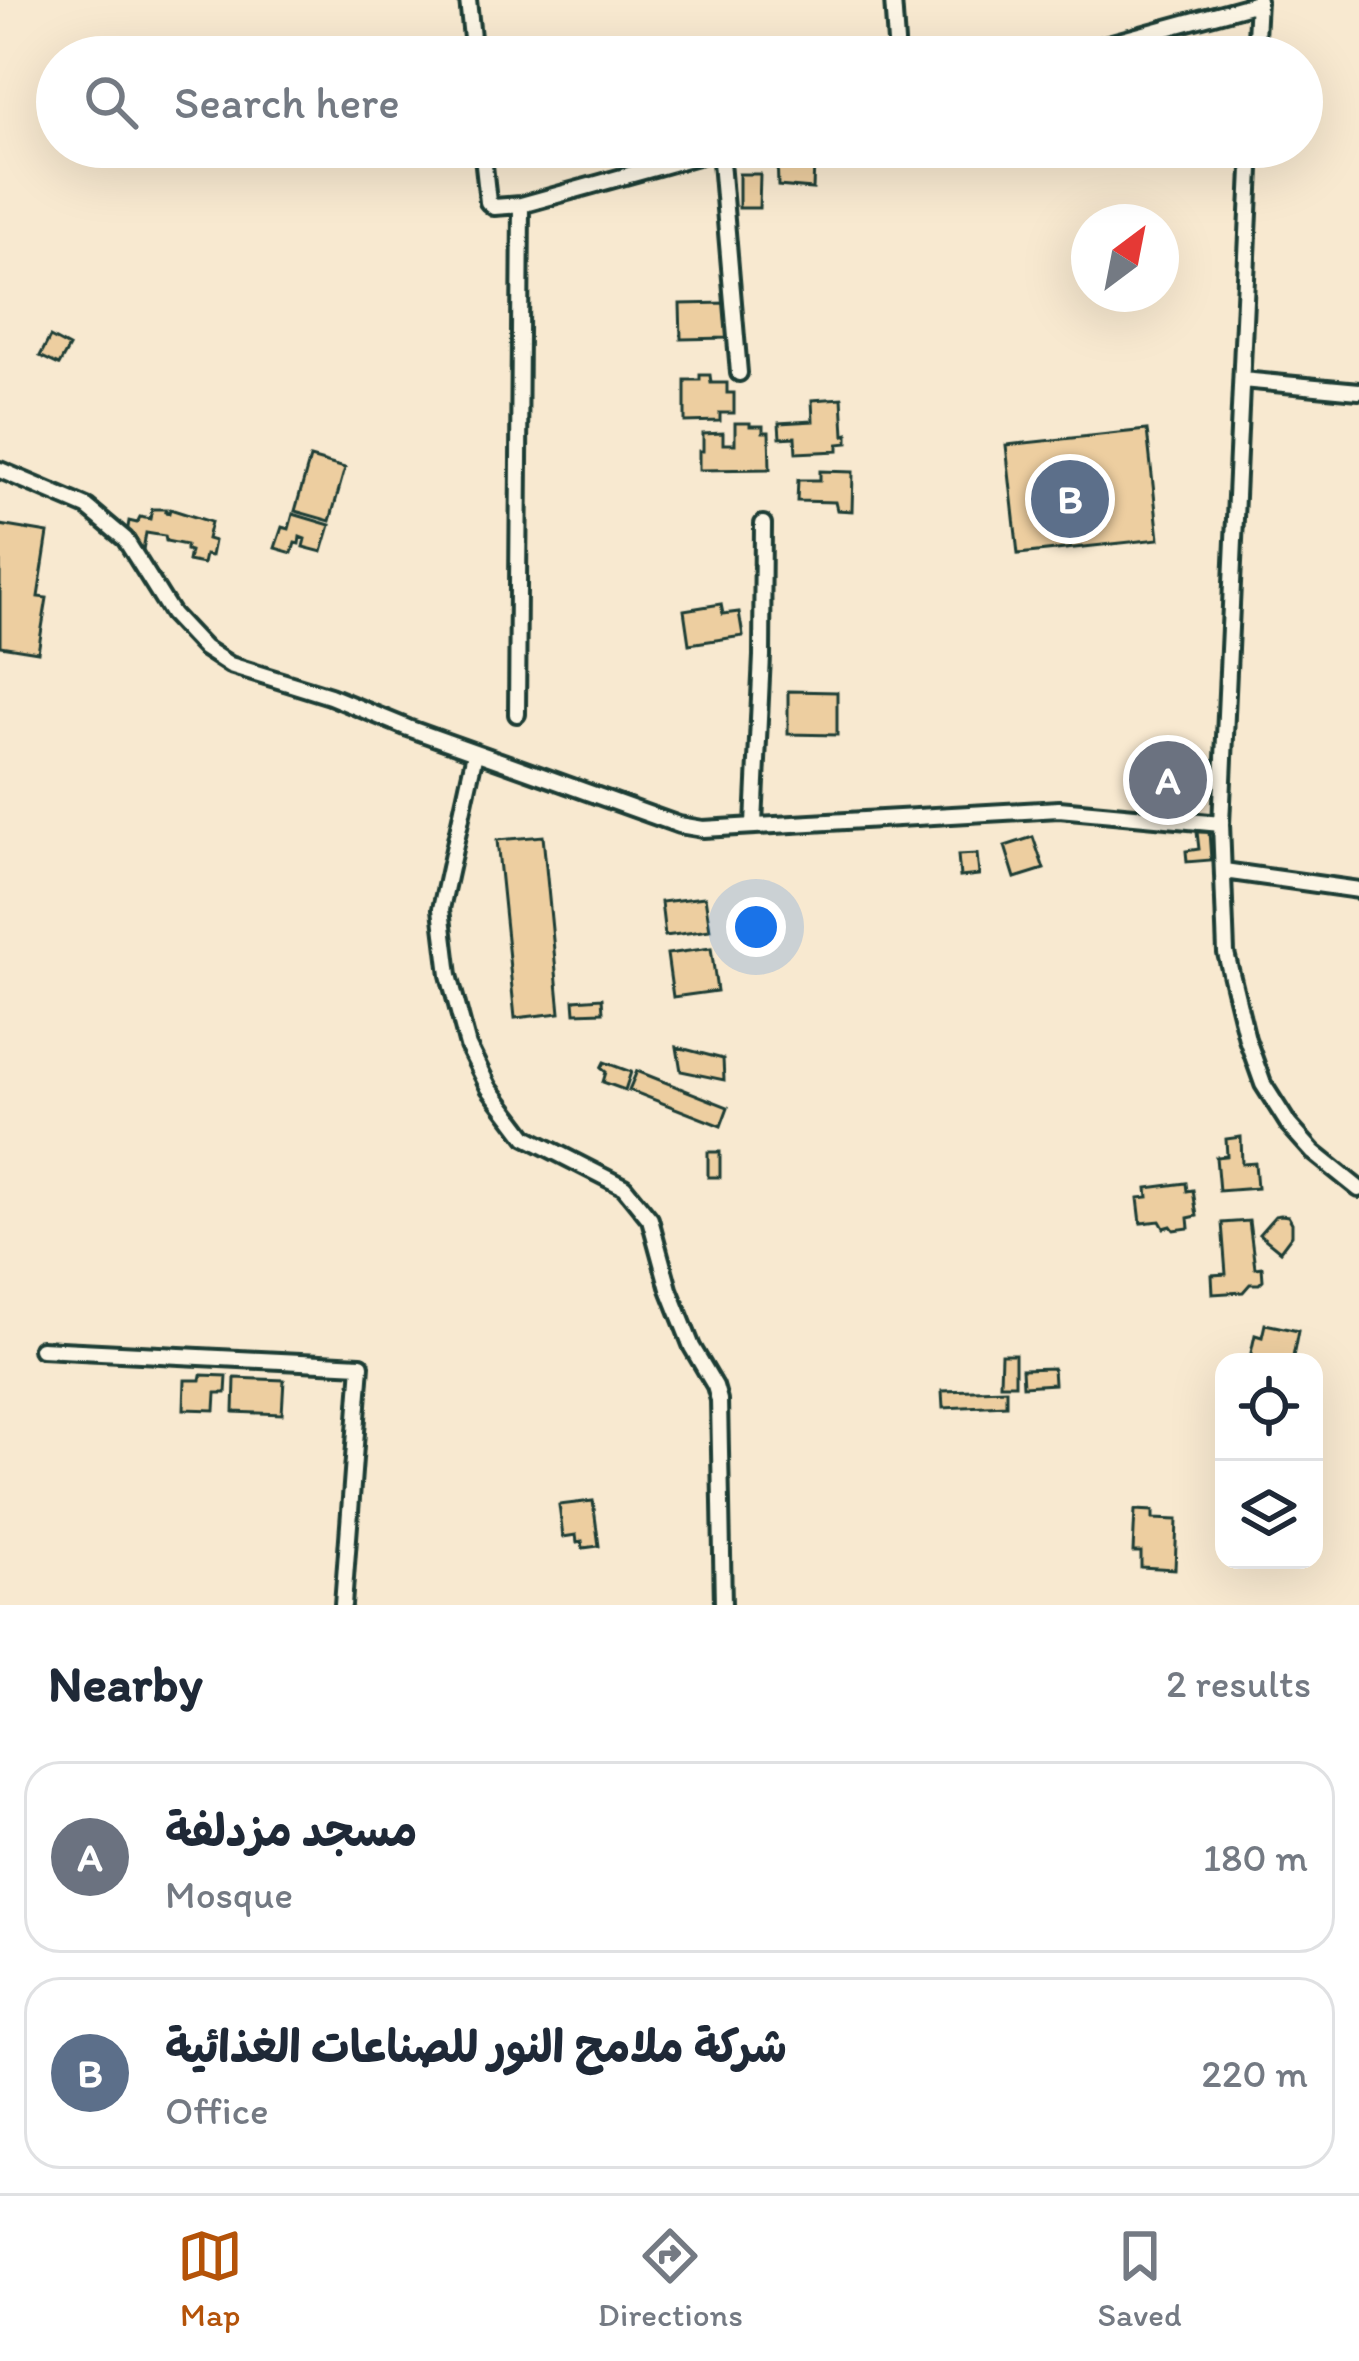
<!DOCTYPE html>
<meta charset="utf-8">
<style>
body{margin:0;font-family:Itim,"Playpen Sans Arabic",sans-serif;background:#f6f6f7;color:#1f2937}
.controls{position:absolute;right:36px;bottom:36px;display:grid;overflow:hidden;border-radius:24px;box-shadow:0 12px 48px #0002}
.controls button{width:108px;height:108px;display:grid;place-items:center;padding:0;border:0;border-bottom:3px solid #e0e1e3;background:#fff;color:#1f2937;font:60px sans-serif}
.compass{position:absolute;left:1071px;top:204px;width:108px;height:108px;border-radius:50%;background:#fff;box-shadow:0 12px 48px #0002;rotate:32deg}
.you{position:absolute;left:756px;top:927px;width:42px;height:42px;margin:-30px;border:9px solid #fff;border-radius:50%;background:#1a73e8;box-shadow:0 0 0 18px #1a73e833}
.badge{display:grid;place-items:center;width:78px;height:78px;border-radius:50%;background:#b45309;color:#fff;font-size:39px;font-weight:700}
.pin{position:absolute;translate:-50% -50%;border:6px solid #fff;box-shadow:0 3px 12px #0006}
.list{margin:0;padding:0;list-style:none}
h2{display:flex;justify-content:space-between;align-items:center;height:156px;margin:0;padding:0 48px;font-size:51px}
h2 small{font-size:39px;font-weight:400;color:#747a83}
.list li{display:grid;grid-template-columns:78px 1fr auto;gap:36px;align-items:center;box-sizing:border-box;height:192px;margin:0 24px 24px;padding:0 24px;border:3px solid #e0e1e3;border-radius:36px}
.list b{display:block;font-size:45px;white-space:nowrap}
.list p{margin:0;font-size:39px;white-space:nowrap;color:#747a83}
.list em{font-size:39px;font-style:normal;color:#747a83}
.icon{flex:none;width:66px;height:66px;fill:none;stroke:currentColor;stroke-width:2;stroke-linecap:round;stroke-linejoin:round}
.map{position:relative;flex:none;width:1359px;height:1605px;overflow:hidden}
.search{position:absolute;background:#fff;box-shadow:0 12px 48px #0002;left:36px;right:36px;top:36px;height:132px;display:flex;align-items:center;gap:30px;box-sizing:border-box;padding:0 42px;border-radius:66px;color:#747a83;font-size:45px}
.sheet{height:588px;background:#fff}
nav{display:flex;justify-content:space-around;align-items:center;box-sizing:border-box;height:168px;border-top:3px solid #e0e1e3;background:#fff;font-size:33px;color:#747a83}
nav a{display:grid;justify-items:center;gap:6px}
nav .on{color:#b45309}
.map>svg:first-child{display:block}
.building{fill:#edcea0;stroke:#1f3d34;stroke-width:3}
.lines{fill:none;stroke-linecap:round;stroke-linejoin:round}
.minor-casing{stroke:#1f3d34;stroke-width:22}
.minor{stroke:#fcf5e5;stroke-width:14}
</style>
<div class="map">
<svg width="1359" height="1605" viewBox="0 0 1359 1605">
<rect width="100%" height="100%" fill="#f8e9d0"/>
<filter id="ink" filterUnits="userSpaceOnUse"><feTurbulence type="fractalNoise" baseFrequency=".00833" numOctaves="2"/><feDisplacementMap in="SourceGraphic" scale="24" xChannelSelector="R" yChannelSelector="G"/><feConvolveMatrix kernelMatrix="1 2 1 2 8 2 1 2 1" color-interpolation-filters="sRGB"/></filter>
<g filter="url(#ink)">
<path class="building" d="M794,152l1,3h17v6h2l-1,28 -35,-3 -1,-33z
M739,174h21l-1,34h-20z
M727,303l1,35 -47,1 -1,-35z
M50,337l19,10 -10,18 -19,-9z
M700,375h10l1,8h16v10h7v20h-14v8l-35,1v-42h15z
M842,398l2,37 4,-1v9l-10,1v7l-42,2 -1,-16 -15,1 -1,-15 34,-2 -1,-21z
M735,423h15v3h13v6h6l1,37 -71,1v-19h4v-17l20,-1v11h12z
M1147,430l12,109 -141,15 -12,-109z
M310,458l35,10 -15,53 -35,-10z
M820,471l33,1 -1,39 -15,-1 -2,-8 -38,-1 1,-21h22z
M152,509h14l-1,3 4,1 1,-4 41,13 -4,17 7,2 -3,15 -6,-1 -2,9 -15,-3 2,-10 -4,-1v-5l-20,-4 -1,-5 -19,-3 -3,17 -10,-2 -7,-8 3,-19 8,2 3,-6 10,2z
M293,514l37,11 -8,27 -19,-5 2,-8 -5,-2 -1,7 -4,-1 -3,10 -17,-5 7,-21 7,2z
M0,525l48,8 -10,64 9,1 -9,54 -38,-6z
M721,604l2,10 16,-2 4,24 -54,8 -5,-34z
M788,691l49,1v43l-49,-1z
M1172,743l26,45 -39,23 -26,-46z
M1197,832h12l2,28 -24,2 -1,-11 13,-2z
M543,836l17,177 -45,5 -18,-178z
M1033,837l11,32 -29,9 -10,-32z
M977,854l2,21 -19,2 -2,-22z
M705,897l5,33 -45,6 -4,-34z
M711,948l6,43 -44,6 -6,-43z
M602,998l1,14 -28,1 -1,-13z
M677,1047l46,12 1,21 -43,-9z
M604,1062l27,10 -6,18 -22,-8 3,-10 -5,-4z
M637,1071l91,36 -7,19 -92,-36z
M1241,1137l1,27 13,-1 2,25 -38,3 -3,-34 11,-1 -1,-17z
M708,1152h12v25h-12z
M1186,1183l1,8 6,-1 4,26 -9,2 1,10 -15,2 -3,-4 -7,2 -4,-7 -19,2 -3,-25 10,-1 -1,-9z
M1281,1215l7,1 4,7v12l-12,16 -21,-17 16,-18z
M1249,1221l6,47 7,-1 1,13 -4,4h-9l-7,8 -30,2 -1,-19 14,-1 -4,-51z
M1265,1324l33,7 -6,31h-43l6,-27 7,2z
M1001,1354h14v30h-15z
M1053,1368l1,16 -31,2 -1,-17z
M201,1375l26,1 -1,17h-10l-1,17 -31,-1 1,-29h15z
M235,1378l49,2 -2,34 -48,-2z
M1006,1389v16l-63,3 -1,-17z
M593,1501l6,45 -16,2 -1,-7 -5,1 -1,-7 -13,2 -4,-32z
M1135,1510l18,1v8l24,1 -2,49 -34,-2v-15h-8z"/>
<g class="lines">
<defs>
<path id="minor" d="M468,0l6,57
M893,0l4,57
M1060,57l198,-54
M1255,57l3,-57
M482,147l6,55 6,5 27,-2 209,-58
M1252,147l-31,677 5,129 21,86 16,45 26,41 24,27 46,37
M720,150l19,223
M1242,380l117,11
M0,470l87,37 38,32 47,75 32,34 26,17 100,31 78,32 271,97 24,4 356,-20 162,15
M517,714l4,-509
M475,753l-34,156 8,66 19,71 21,42 37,49 98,50 26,32 19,70 23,58 23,39 4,14 4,205
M754,824l8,-168 1,-132
M1224,871l135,19
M41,1349l320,16 -18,240"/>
</defs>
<use href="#minor" class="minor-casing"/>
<use href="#minor" class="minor"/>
</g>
</g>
</svg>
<div class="controls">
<button><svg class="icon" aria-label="locate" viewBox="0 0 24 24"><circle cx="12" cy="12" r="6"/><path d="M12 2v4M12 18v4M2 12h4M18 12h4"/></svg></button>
<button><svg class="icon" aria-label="layers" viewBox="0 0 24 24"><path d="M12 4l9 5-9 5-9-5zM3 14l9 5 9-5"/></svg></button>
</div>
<svg class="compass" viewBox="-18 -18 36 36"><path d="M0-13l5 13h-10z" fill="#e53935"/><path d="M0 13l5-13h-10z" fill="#747a83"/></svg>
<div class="you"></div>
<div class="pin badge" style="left:1168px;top:780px;background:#6b7280">A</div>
<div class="pin badge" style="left:1070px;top:499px;background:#5c6f8a">B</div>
<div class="search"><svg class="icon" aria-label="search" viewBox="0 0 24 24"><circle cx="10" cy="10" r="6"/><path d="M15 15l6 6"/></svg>Search here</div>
</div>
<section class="sheet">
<h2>Nearby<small>2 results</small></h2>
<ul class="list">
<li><span class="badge" style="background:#6b7280">A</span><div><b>مسجد مزدلفة</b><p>Mosque</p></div><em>180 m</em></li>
<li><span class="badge" style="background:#5c6f8a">B</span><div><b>شركة ملامح النور للصناعات الغذائية</b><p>Office</p></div><em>220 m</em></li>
</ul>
</section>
<nav>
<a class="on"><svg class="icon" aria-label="map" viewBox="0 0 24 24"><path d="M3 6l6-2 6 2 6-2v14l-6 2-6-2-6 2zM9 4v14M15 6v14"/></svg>Map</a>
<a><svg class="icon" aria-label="directions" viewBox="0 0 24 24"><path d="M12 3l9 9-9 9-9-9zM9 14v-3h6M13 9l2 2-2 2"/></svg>Directions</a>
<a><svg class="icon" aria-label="saved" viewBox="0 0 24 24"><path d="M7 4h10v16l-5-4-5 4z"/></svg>Saved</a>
</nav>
